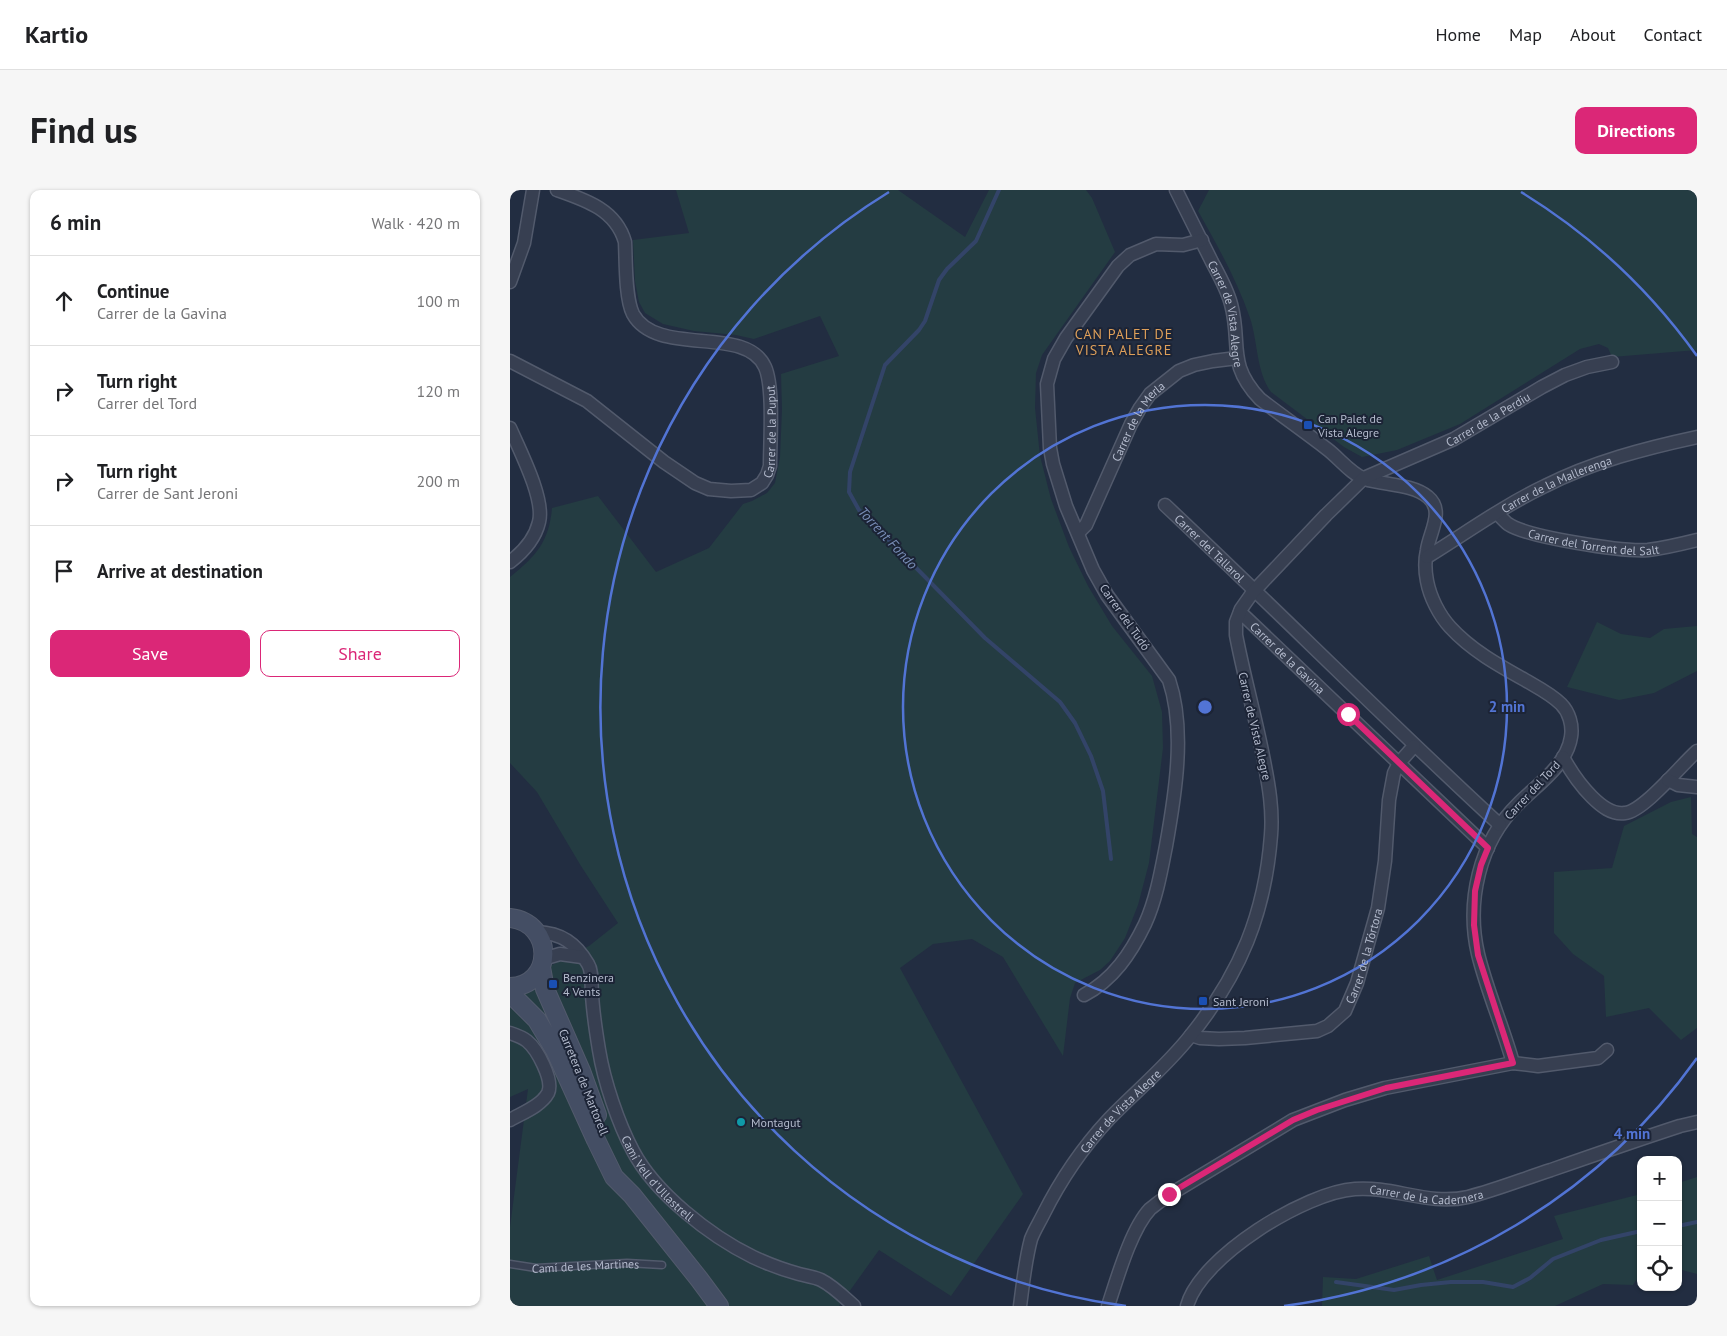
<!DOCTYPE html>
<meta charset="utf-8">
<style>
body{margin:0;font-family:"PT Sans",sans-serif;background:#f6f6f6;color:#202124}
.controls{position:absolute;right:15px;bottom:15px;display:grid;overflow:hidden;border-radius:10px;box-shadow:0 1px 4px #0004}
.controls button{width:45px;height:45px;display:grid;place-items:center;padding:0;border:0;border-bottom:1px solid #e0e0e0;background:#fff;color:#202124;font:25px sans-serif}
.stop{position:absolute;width:15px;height:15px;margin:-11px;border:4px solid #db2777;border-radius:50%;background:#fff}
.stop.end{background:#db2777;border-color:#fff;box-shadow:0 1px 5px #0008}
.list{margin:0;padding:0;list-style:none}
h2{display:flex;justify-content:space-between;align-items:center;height:65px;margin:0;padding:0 20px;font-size:21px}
h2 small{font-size:16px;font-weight:400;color:#757577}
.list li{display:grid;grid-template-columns:32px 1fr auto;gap:15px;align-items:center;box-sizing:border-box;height:90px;padding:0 20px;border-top:1px solid #e0e0e0}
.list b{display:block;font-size:19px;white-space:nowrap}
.list p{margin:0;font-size:16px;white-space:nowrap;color:#757577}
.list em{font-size:16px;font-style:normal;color:#757577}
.actions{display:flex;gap:10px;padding:15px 20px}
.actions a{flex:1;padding:11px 0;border:1px solid #db2777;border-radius:10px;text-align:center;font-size:18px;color:#db2777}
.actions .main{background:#db2777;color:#fff}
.icon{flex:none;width:28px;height:28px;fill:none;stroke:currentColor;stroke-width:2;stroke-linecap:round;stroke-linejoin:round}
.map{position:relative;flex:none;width:1187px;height:1116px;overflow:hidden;border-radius:10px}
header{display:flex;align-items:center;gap:30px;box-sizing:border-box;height:70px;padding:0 25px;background:#fff;border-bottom:1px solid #e0e0e0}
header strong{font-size:24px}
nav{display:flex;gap:28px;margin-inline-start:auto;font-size:18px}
.intro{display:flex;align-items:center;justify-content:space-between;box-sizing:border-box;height:120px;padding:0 30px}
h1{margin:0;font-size:35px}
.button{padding:12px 22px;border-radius:10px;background:#db2777;color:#fff;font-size:18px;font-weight:700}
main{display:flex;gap:30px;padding:0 30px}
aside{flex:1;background:#fff;border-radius:10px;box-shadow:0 1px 4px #0004}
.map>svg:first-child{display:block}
.green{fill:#243c42}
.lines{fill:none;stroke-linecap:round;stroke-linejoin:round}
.stream{stroke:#334468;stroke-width:4}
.lane-casing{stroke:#525a6c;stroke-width:9}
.street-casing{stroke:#525a6c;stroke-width:15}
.secondary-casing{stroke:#525a6c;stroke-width:20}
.lane{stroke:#373f51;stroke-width:6}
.street{stroke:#373f51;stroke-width:12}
.secondary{stroke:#444e64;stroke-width:18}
.route{stroke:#db2777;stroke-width:6}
.ring{fill:none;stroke:#5274d4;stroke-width:2.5}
.transit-dot{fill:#1a4fb4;stroke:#1c2436;stroke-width:2}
.culture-dot{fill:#0f9aa8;stroke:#1c2436;stroke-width:2}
.labels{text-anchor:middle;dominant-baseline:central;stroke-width:4;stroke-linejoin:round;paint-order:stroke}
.street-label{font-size:12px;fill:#b3bacc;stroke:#1c2436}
.poi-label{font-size:12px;fill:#b3bacc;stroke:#1c2436;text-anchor:start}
.neighbourhood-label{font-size:14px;letter-spacing:1px;fill:#dfa05a;stroke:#1c2436}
.water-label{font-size:14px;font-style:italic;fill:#788db6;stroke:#1c2436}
.centre{fill:#5274d4;stroke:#1c2436;stroke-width:2.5}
.ring-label{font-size:15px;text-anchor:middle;font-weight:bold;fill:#5274d4;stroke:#1c2436;stroke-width:4;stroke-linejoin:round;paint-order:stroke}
</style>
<header>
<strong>Kartio</strong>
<nav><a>Home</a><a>Map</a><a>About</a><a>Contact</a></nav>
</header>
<div class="intro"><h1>Find us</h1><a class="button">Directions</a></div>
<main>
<aside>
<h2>6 min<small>Walk · 420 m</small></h2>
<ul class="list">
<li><svg class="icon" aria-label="ahead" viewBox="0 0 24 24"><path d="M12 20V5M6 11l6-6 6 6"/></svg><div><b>Continue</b><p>Carrer de la Gavina</p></div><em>100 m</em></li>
<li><svg class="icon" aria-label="right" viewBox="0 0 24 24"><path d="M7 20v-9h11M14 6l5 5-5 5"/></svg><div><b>Turn right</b><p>Carrer del Tord</p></div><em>120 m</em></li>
<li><svg class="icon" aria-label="right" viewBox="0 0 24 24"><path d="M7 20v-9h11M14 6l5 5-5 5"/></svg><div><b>Turn right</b><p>Carrer de Sant Jeroni</p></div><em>200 m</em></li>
<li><svg class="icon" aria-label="arrive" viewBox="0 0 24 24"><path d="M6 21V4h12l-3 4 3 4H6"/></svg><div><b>Arrive at destination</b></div></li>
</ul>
<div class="actions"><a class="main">Save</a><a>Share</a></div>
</aside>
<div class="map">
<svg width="1187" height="1116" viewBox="0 0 1187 1116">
<rect width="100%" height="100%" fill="#222d41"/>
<path class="green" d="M166,0h222l67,47 24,-47h97l6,8 23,54 -73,103 -6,18 -1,35 5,48 11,43 18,48 19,39 24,40 40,50 10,36 1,36 -14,115 -11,42 -13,33 -15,23 -10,9 -25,13 -5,15 -7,58 -60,-99 -31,-18 -39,5 -33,24 123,226 -72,102 -72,-46 -40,56h-329v-79l18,-138 -18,8v-119l5,6 74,-38 29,-23 -37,-57 -44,-74 -27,-29v-186c26,-21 39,-35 42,-69l46,-12 58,76 53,-24 34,-44 9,-3 15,-8 8,-10 5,-26 2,-48 -1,-35 58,-18 -19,-40 -66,23 -18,-4 -42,-4 -31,-7 -18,-11 -6,-11 -4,-21 -2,-41 56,-7z
M699,0h488v160l-85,7 -4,-9 -9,-4 -19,5 -120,75 -63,26 -35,7 -18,-10 -73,-55c-15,-21 -13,-50 -21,-74 -13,-38 -33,-73 -52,-107z
M1087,432l24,12 29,4 14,-9 33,-3v45l-43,22 -35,7 -52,-13z
M1181,607l1,37 5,3v191l-16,12 -32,-32 -43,9 -2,-41 -31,-22 -19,-21v-61l58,-4 12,-42 47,-24z
M1187,987v97l-19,-5v-86z
M1131,1004v79l-8,12 -30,-1 -48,22h-233l1,-29 33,2 73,-23 8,24 126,-41 -9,-23z"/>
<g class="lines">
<path class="stream" d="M489,0l-23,51 -29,28 -8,11 -14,41 -6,9 -34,35 -35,107 -1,20 10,18 73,74 53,54 75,64 15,21 16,33 12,35 8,68
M1168,1036l19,-4
M826,1092l58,8 27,-5 30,-3h32l30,5 17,-9 23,-19 48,-19 40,-9"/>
<defs>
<g id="lane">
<path id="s1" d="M0,1074l26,4 91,-5 35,2"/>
</g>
<g id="street">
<path id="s2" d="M666,0c12,24 24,48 36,72 7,13 15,27 19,42 11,40 -5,59 29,95 22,17 45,33 67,50 12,9 24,25 38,30 19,6 48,5 63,18 17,14 1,36 -1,53 -2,9 -2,21 0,31 3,16 12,34 23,46 21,23 48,38 75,53 12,7 26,14 36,24 8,8 12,21 10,33 -4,28 -34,48 -53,67 -39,38 -52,98 -40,150 9,37 25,73 35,109"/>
<path d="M0,92l14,-39 9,-53"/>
<path id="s3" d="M0,171l77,40 77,61 31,21 14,6 22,2 20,-1 11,-7 5,-8 3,-9c0,-24 4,-79 -5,-99 -19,-43 -108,-9 -132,-53 -8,-16 -7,-53 -8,-72 -9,-32 -39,-42 -68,-52"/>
<path d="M0,238c10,23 35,71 29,94 -4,17 -16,30 -29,40"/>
<path id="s4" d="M655,315c113,106 222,216 335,320"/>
<path id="s5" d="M987,323c3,3 7,8 11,11 19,13 115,28 140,26 16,-2 33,-6 49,-10"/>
<path id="s6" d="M568,343l8,-8 45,-101 9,-16 10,-14 29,-23 15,-6 19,-4 24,-3"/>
<path id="s7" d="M917,367c39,-24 76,-51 118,-71 47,-24 101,-38 152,-49"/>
<path id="s8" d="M730,422l248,236"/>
<path d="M1053,567c8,15 17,28 29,40 9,9 20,18 33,16 19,-2 56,-48 72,-62"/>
<path d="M1158,590l10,5 19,2"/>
<path id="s9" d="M27,742c24,1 39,11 51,32 5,8 3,21 4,30 1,19 4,38 7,56 5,31 19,73 34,101 22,42 77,85 120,106 15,7 31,13 46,17 7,2 16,3 22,6 12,6 23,17 33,26"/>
<path d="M33,769l17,-5 22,3"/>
<path d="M574,805c29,-15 47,-42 61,-71 11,-24 16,-52 21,-78 9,-50 20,-116 3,-166l-62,-85 -14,-25 -27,-64 -13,-42 -3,-16 -3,-64 7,-25 12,-21 52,-72 12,-11 26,-11 27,1 19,-5"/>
<path d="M0,843c6,2 12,4 17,8 10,8 27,39 21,52 -7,13 -26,20 -38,27"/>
<path id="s10" d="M681,845l9,3 19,1 26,-1 72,-7 11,-5 17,-15 12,-28 21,-75 7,-47 4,-61 5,-27 5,-10 15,-17"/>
<path id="s11" d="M510,1116c3,-22 5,-45 11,-67 3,-8 8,-16 12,-24 17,-34 40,-68 66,-96 27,-28 58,-53 82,-84 49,-61 74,-121 80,-200 2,-25 -2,-49 -7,-74 -8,-42 -20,-84 -28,-126v-13l5,-13 12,-17 73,-77 38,-37 90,-39 88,-52 23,-12 22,-8 25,-5"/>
<path d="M598,1116c9,-27 23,-77 42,-97 6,-5 13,-10 19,-14l124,-75 52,-20 40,-12 128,-25 25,3 60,-8 9,-8"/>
<path id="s12" d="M677,1116c13,-49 119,-114 168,-117 38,-3 74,17 113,8 28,-7 55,-18 83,-27 43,-15 86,-30 129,-44l17,-4"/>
</g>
<path id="secondary" d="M0,728c45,5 44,68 0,69
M31,777l4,22 36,82 16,44
M0,803l27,27 18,30 41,90 18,37 18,18 67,84 20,27"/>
</defs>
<use href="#lane" class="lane-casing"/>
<use href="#street" class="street-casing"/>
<use href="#secondary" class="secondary-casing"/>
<use href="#lane" class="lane"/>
<use href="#street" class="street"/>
<use href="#secondary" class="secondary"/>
</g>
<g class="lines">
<path class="route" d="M659,1004l124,-74 24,-10 69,-22 127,-25 -35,-108 -4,-30 1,-34 6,-26 7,-17 -140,-134"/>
</g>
<g class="ring">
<circle cx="695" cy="517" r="302"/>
<path d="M1187 868A604 604 0 0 1 774 1116M616 1116A604 604 0 0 1 379 2M1011 2A604 604 0 0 1 1187 166"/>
</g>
<g class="transit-dot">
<rect x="793" y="230" width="10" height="10" rx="2.5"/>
<rect x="38" y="789" width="10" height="10" rx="2.5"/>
<rect x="688" y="806" width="10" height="10" rx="2.5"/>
</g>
<circle class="culture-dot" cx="231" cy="932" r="5"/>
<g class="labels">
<g class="street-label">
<text stroke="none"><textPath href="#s2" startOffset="135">Carrer de Vista Alegre</textPath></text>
<text stroke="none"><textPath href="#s11" startOffset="1096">Carrer de la Perdiu</textPath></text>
<text stroke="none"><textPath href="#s6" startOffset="128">Carrer de la Merla</textPath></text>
<text stroke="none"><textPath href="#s3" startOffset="346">Carrer de la Puput</textPath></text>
<text stroke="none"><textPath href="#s7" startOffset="149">Carrer de la Mallerenga</textPath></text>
<text stroke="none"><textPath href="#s5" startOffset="104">Carrer del Torrent del Salt</textPath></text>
<text stroke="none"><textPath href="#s4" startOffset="62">Carrer del Tallarol</textPath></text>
<text transform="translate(615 427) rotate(55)">Carrer del Tudó</text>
<text stroke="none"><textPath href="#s8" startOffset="66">Carrer de la Gavina</textPath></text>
<text transform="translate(745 536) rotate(77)">Carrer de Vista Alegre</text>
<text transform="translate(1022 600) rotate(-47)">Carrer del Tord</text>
<text stroke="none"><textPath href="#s10" startOffset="220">Carrer de la Tórtora</textPath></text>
<text transform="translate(74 892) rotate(68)">Carretera de Martorell</text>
<text stroke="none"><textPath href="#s11" startOffset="225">Carrer de Vista Alegre</textPath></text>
<text stroke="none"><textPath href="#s9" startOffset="294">Camí Vell d'Ullastrell</textPath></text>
<text stroke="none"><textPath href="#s12" startOffset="284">Carrer de la Cadernera</textPath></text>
<text stroke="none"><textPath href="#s1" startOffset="76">Camí de les Martines</textPath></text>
</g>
<g class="poi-label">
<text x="808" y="228">Can Palet de<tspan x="808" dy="14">Vista Alegre</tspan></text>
<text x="53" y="787">Benzinera<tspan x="53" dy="14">4 Vents</tspan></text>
<text x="703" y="811">Sant Jeroni</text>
<text x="241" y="932">Montagut</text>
</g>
<g class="neighbourhood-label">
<text x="614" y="144">CAN PALET DE<tspan x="614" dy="16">VISTA ALEGRE</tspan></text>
</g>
<g class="water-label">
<text transform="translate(378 348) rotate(47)">Torrent Fondo</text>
</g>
</g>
<circle cx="695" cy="517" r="8" class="centre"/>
<g class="ring-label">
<text x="997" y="522">2 min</text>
<text x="1122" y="949">4 min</text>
</g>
</svg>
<div class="controls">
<button>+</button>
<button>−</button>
<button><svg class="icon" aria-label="locate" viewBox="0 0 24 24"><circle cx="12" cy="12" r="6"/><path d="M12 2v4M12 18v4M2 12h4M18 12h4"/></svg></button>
</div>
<div class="stop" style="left:838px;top:524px"></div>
<div class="stop end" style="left:659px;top:1004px"></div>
</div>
</main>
